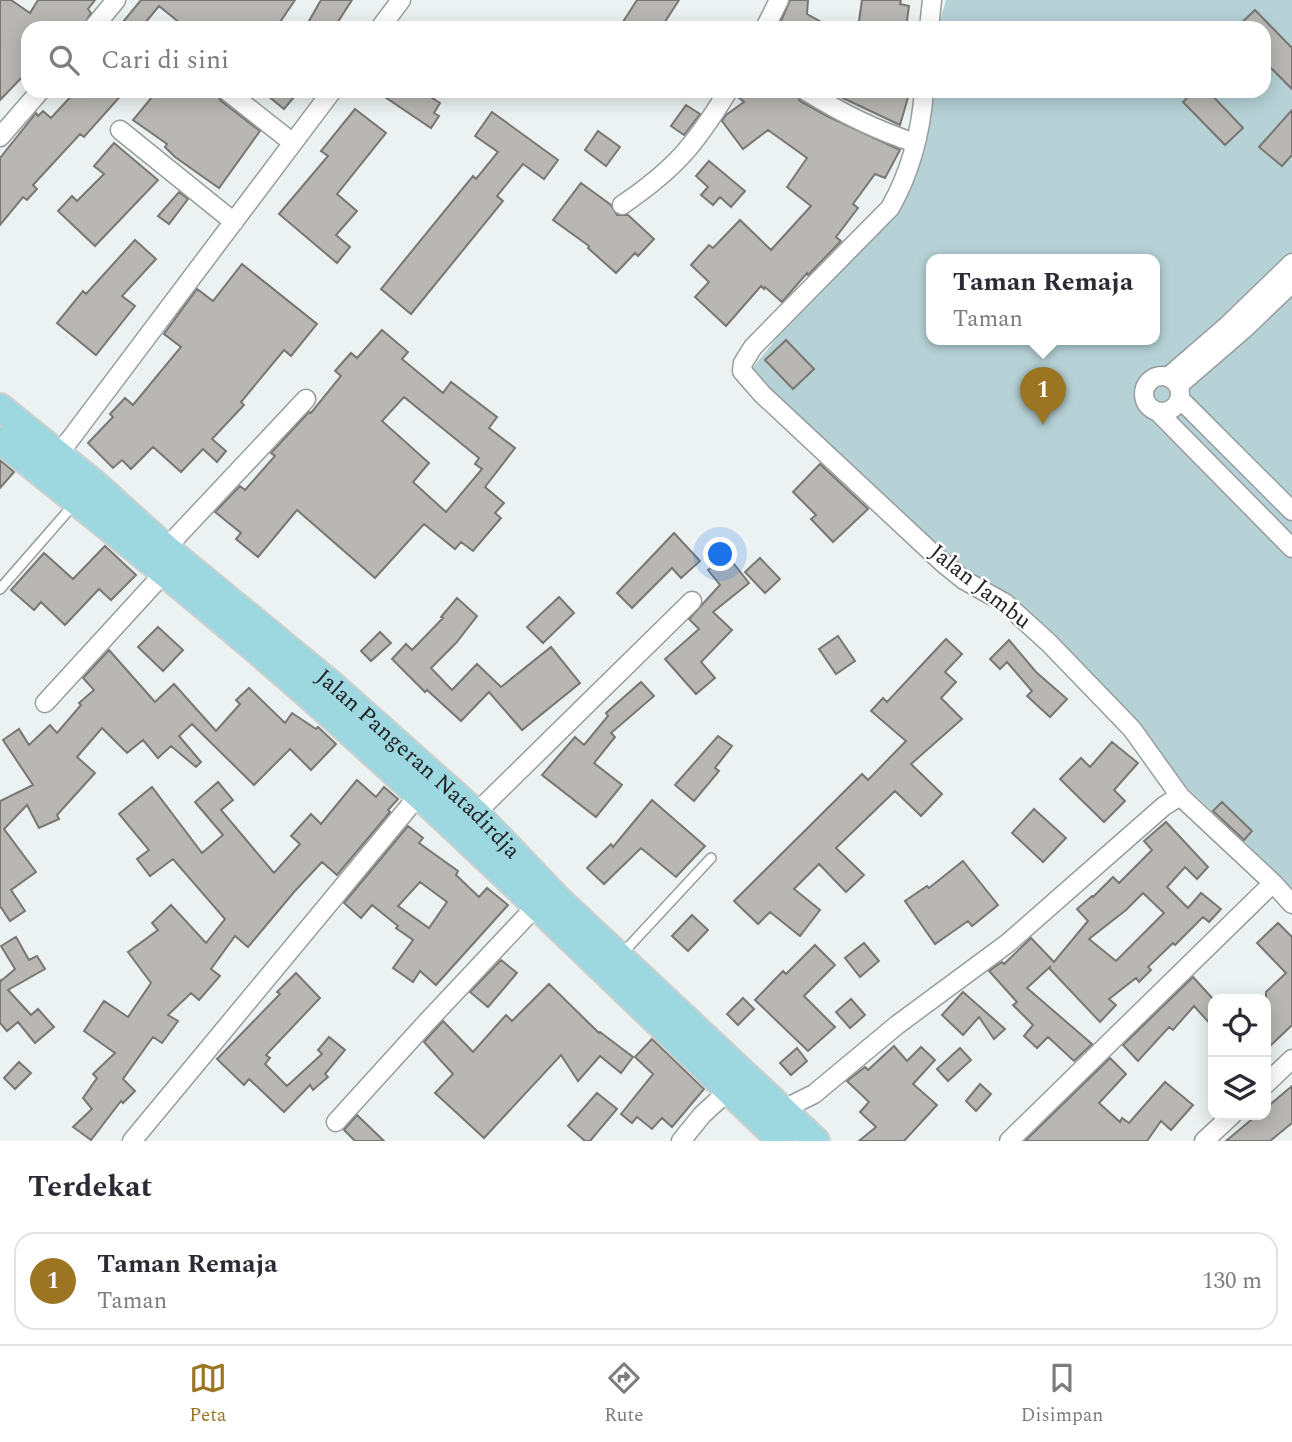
<!DOCTYPE html>
<html lang="id">
<style>
body{margin:0;font-family:Spectral,serif;background:#f2f2f3;color:#2b2b33}
.controls{position:absolute;right:21px;bottom:21px;display:grid;overflow:hidden;border-radius:14px;box-shadow:0 4px 18px #0003}
.controls button{width:63px;height:63px;display:grid;place-items:center;padding:0;border:0;border-bottom:2px solid #e1e1e2;background:#fff;color:#2b2b33;font:35px sans-serif}
.you{position:absolute;left:721px;top:555px;width:24px;height:24px;margin:-18px;border:5px solid #fff;border-radius:50%;background:#1a73e8;box-shadow:0 0 0 10px #1a73e833}
.badge{display:grid;place-items:center;width:46px;height:46px;border-radius:50%;background:#9b7521;color:#fff;font-size:23px;font-weight:700}
.pin{position:absolute;translate:-50% -58px;filter:drop-shadow(0 2px 4px #0008)}
.pin::after{content:'';position:absolute;top:37px;width:24px;height:21px;background:inherit;clip-path:polygon(0 0,100% 0,50% 100%)}
.popup{position:absolute;left:926px;top:254px;width:234px;height:91px;box-sizing:border-box;display:grid;place-content:center;border-radius:14px;background:#fff;filter:drop-shadow(0 2px 5px #0005);font-size:23px;white-space:nowrap;color:#7c7c81}
.popup b{font-size:26px;color:#2b2b33}
.popup::after{content:'';position:absolute;left:50%;top:100%;margin-left:-14px;border:14px solid transparent;border-top-color:#fff}
.list{margin:0;padding:0;list-style:none}
h2{display:flex;justify-content:space-between;align-items:center;height:91px;margin:0;padding:0 28px;font-size:30px}
h2 small{font-size:23px;font-weight:400;color:#7c7c81}
.list li{display:grid;grid-template-columns:46px 1fr auto;gap:21px;align-items:center;box-sizing:border-box;height:98px;margin:0 14px 14px;padding:0 14px;border:2px solid #e1e1e2;border-radius:21px}
.list b{display:block;font-size:26px;white-space:nowrap}
.list p{margin:0;font-size:23px;white-space:nowrap;color:#7c7c81}
.list em{font-size:23px;font-style:normal;color:#7c7c81}
.icon{flex:none;width:38px;height:38px;fill:none;stroke:currentColor;stroke-width:2;stroke-linecap:round;stroke-linejoin:round}
.map{position:relative;flex:none;width:1292px;height:1141px;overflow:hidden}
.search{position:absolute;background:#fff;box-shadow:0 4px 18px #0003;left:21px;right:21px;top:21px;height:77px;display:flex;align-items:center;gap:18px;box-sizing:border-box;padding:0 24px;border-radius:21px;color:#7c7c81;font-size:26px}
.sheet{height:203px;background:#fff}
nav{display:flex;justify-content:space-around;align-items:center;box-sizing:border-box;height:98px;border-top:2px solid #e1e1e2;background:#fff;font-size:19px;color:#7c7c81}
nav a{display:grid;justify-items:center;gap:4px}
nav .on{color:#9b7521}
.map>svg:first-child{display:block}
.green{fill:#b6d2d6;fill-rule:evenodd}
.building{fill:#b9b7b3;stroke:#797773;stroke-width:2;fill-rule:evenodd}
.lines{fill:none;stroke-linecap:round;stroke-linejoin:round}
.lane-casing{stroke:#979d9e;stroke-width:12}
.street-casing{stroke:#979d9e;stroke-width:21}
.primary-casing{stroke:#cecfcf;stroke-width:30}
.lane{stroke:#fff;stroke-width:9}
.street{stroke:#fff;stroke-width:18}
.primary{stroke:#9dd8e1;stroke-width:26}
.labels{text-anchor:middle;dominant-baseline:central;stroke-width:5;stroke-linejoin:round;paint-order:stroke}
.street-label{font-size:23px;fill:#222425;stroke:#fff}
</style>
<div class="map">
<svg width="1292" height="1141" viewBox="0 0 1292 1141">
<rect width="100%" height="100%" fill="#ecf2f2"/>
<path class="green" d="M946,0h346v894l-45,-50 -70,-66 -150,-152 -74,-67 -113,-79 -90,-109 144,-178 27,-102h343v-63h-326zM931,259h224v80h-224z"/>
<path class="building" d="M0,0h11l19,13 8,-13h57l-7,9 3,4 -9,15h-54v43l-28,29z
M141,0h154l-19,28h-90l-27,-22 -18,22h-23z
M321,0h31l-18,28h-29z
M637,0h42l-18,28h-42z
M790,0h18l-1,14 25,14h-54z
M862,0h39l-1,4 9,2 -3,22h-48z
M1255,10l37,38v41l-28,-28v-33h-28z
M85,91h40l-41,46 -4,-3 -47,51 4,4 -10,11 -4,-3 -23,28v-67l36,-45 2,3 5,-5 8,7 24,-26 5,5z
M157,91h59l4,9 40,31 -41,57 -44,-31 -10,-10 2,-3 -34,-24z
M262,91h37l-15,18z
M376,91h45l19,12 -6,10 5,3 -8,12z
M739,91h56l5,10 27,15 73,34 -15,28 -10,-4 -22,30 5,4 -22,29 5,4 -33,34 -1,-2 -25,29 -17,-15 -1,2 -3,-3 -35,40 -31,-29 14,-15 -18,-17 18,-20 4,3 27,-28 31,30 40,-44 -24,-19 20,-29 -39,-28 -25,19 -21,-28 4,-6 18,-13 -6,-5z
M828,91h71l10,3 -9,31z
M1194,91h14l35,37 -18,17 -42,-43z
M686,105l14,9 -16,21 -13,-9z
M355,109l31,24 -49,61 20,17 -21,24 14,12 -13,16 -58,-49 49,-58 -7,-5z
M1292,110v45l-10,11 -23,-19z
M492,112l66,48 -14,19 -21,-15 -26,32 6,5 -92,113 -30,-25 92,-113 3,3 22,-27 -23,-16z
M598,131l22,16 -14,19 -21,-16z
M114,143l44,37 -63,66 -37,-35 14,-15 5,5 27,-27 -10,-8z
M709,161l36,30 -14,16 -11,-10 -7,8 -12,-10 7,-8 -12,-11z
M581,183l30,22 6,10h11l26,24 -16,17 -3,-3 -19,20 -28,-25 1,-2 -36,-26z
M179,192l9,7 -19,25 -11,-8z
M135,240l21,19 -34,37 13,10 -39,49 -39,-32 26,-32 3,3z
M242,264l75,60 -26,32 -7,-6 -43,52 3,3 -32,34 14,12 -9,11 -14,-13 -22,23 -28,-25 -22,22 -9,-9 -9,8 -25,-25 25,-26 -3,-3 15,-16 8,7 48,-58 -17,-13 33,-45 16,12z
M382,330l26,22 -6,7 41,34 8,-11 46,35 -8,11 26,20 -30,39 19,16 -9,10 6,5 -28,33 -12,-9 -6,7 -31,-25 -49,54 -78,-68 -39,47 -22,-18 5,-6 -26,-21 25,-26 5,4 30,-34 -4,-3 38,-41 2,1 30,-37 -6,-5 16,-18 6,5zM404,397l75,61 -4,6 7,5 -36,43 -33,-30 16,-19 -47,-42z
M786,340l28,29 -21,20 -28,-29z
M0,460l14,12 -14,16z
M820,464l48,45 -35,33 -22,-23 5,-4 -23,-23z
M674,533l26,28 -19,17 -9,-10 -40,40 -15,-15z
M105,546l31,29 -25,25 -12,-11 -34,36 -24,-23 -7,8 -23,-20 33,-37 29,26z
M727,555l22,28 -36,29 19,18 -31,32 14,16 -19,16 -31,-35 34,-30 -10,-10 31,-34 -12,-15z
M760,558l20,21 -15,14 -20,-21z
M559,597l15,16 -31,30 -16,-16z
M457,598l20,18 -21,27 -25,25 21,22 25,-26 24,23 50,-40 29,36 -58,47 -33,-38 -28,29 -34,-31 -2,2 -33,-33 14,-15 6,6 31,-32 -2,-1z
M158,627l25,23 -20,21 -25,-24z
M380,632l11,11 -20,18 -10,-10z
M838,636l17,25 -19,13 -17,-25z
M946,639l16,15 -17,18 11,10 -15,16 21,21 -51,45 31,30 -21,22 -26,-25 -59,57 28,27 -18,17 -27,-28 -25,25 26,21 -20,26 -30,-24 -12,12 -24,-23 128,-127 6,6 38,-39 -35,-30 12,-13 4,4z
M1009,640l27,32 31,27 -17,18 -23,-21 5,-5 -25,-29 -7,7 -10,-10z
M109,650l46,52 19,-18 42,47 24,-27 -4,-4 13,-12 36,35 7,-10 24,16 2,-2 18,17 -25,26 -21,-21 -36,36 -62,-61 -13,12 22,26 -5,5 -25,-21 -13,12 -15,-18 -16,13 -25,-25 -25,29 18,16 -38,42 2,4 -20,9 -12,-23 -23,24 32,43 -25,18 14,21 -15,10 -10,-15v-105l33,-16 -30,-45 16,-11 10,16 21,-20 7,8 24,-28 -2,-2 15,-13 -11,-12z
M641,682l13,14 -43,37 4,4 -21,26 28,22 -26,32 -54,-42 33,-38 9,8 24,-29 -2,-3z
M718,736l14,10 -17,22 4,3 -25,30 -19,-16z
M1112,742l26,21 -24,27 11,11 -21,21 -44,-43 21,-21 9,9z
M357,780l19,17 8,-10 14,12 -10,11 2,2 -53,63 -15,-13 -28,30 -46,55 -13,-11 -24,33 9,7 -21,24 -8,-7 -23,22 10,6 -16,22 -9,-6 -30,42 12,12 -12,12 -2,-2 -30,39 -18,-13 19,-18 -9,-11 14,-20 -4,-4 22,-21 -31,-22 20,-30 24,16 23,-34 -23,-31 30,-22 -6,-7 19,-18 35,38 19,-24 -52,-60 -23,17 -13,-17 12,-9 -30,-36 33,-27 50,66 21,-18 -28,-33 23,-20 15,18 -12,10 53,63 26,-29 -9,-8 20,-22 10,10z
M652,800l53,46 -29,31 -35,-29 -37,36 -17,-16 24,-24 2,3z
M1222,802l30,29 -8,9 -31,-29z
M1034,809l32,29 -23,24 -31,-29z
M1166,822l42,45 -11,12 -12,-12 -18,20 21,21 13,-15 20,16 -12,13 -6,-5 -28,28 -2,-2 -25,24 3,3 -12,12 -3,-4 -27,21 7,6 -16,17 -51,-54 2,-2 -24,22 65,56 -18,17 -26,-24 -11,11 -13,-12 9,-11 -20,-20 4,-3 -28,-31 13,-9 2,2 27,-26 23,24 34,-41 -11,-12 15,-13 1,1 20,-20 6,6 33,-33 -8,-9zM1143,893l21,20 -48,48 -27,-22 37,-29z
M408,826l15,12 -4,5 39,28 -2,4 23,22 8,-9 21,17 -72,80 -16,-14 -7,11 -20,-14 20,-28 -17,-12 2,-2 -26,-21 -11,13 -17,-15zM420,882l27,20 -18,26 -31,-22z
M963,861l35,44 -26,21 -4,-5 -33,23 -30,-43 22,-15 2,2z
M692,915l16,15 -20,21 -16,-15z
M1278,923l14,14v88l-26,25v-58l20,-19 -29,-30z
M16,937l13,23 8,-4 8,13 -37,21 23,25 7,-6 16,18 -19,16 -17,-21 -11,9 -7,-8v-43l1,1 14,-12 -14,-23z
M864,943l15,18 -19,16 -15,-19z
M815,945l20,20 -31,31 31,31 -27,24 -53,-51 28,-29 3,3z
M501,960l16,13 -29,34 -18,-15z
M296,973l24,25 -54,57 4,3 -5,6 22,22 35,-32 -4,-4 11,-13 16,13 -20,24 3,3 -15,13 -3,-5 -26,27 -35,-33 -5,6 -27,-26 63,-65 -3,-2z
M1193,977l20,22v28l-19,-21 -21,24 -4,-3 -31,34 -15,-16z
M549,984l50,49 1,-1 33,25 -12,16 -21,-17 -22,25 -17,-26 -77,83 -49,-45 18,-19 -29,-32 19,-21 30,31 33,-37 6,6z
M963,992l42,37 -11,10 -15,-22 -16,18 -21,-20z
M743,998l11,11 -16,16 -11,-11z
M851,999l14,16 -15,13 -14,-16z
M652,1039l52,50 -32,38 -10,-9 -10,11 -15,-12 -5,6 -11,-9 32,-40 -18,-17z
M894,1046l13,15 14,-14 14,13 -22,24 24,21 -33,36h-45l17,-14 -16,-15 9,-10 -22,-21 18,-14 3,3z
M797,1048l10,13 -16,14 -11,-12z
M960,1048l11,12 -23,21 -11,-12z
M1110,1058l16,16 -27,29 21,19 2,-4 7,5 36,-41 28,23 -22,25 -10,-9 -14,20h-122z
M19,1062l12,11 -16,16 -11,-11z
M980,1084l11,10 -15,17 -10,-10z
M1292,1086v37l-22,18h-44l31,-26h9v-7z
M597,1093l20,16 -27,32h-5l-17,-15z
M357,1115l27,26h-29l-11,-11z"/>
<g class="lines">
<defs>
<path id="lane" d="M0,589l75,-86
M620,956l91,-98"/>
<path id="street" d="M93,28l23,-28
M380,28l21,-28
M765,28l14,-28
M929,28l3,-28
M227,91l66,52
M806,91c35,22 70,39 109,52
M924,91c-3,40 -14,82 -34,117l-137,139 -10,16 -1,8 20,23 181,169 21,17 41,23 44,40 83,86 48,67
M120,130l114,92
M0,137l40,-46
M622,205c53,-36 73,-60 106,-114
M1144 394a18 18 0 1 1 36 0a18 18 0 1 1-36 0Z
M1168,377l60,-52 64,-62
M1178,386l66,-57 48,-46
M1180,399l112,112
M1157,411l135,137
M59,454l273,-363
M166,548l140,-149
M45,703l119,-130
M476,813l216,-212
M1266,1084l26,-25
M782,1110l32,-16 83,-69 111,-82 156,-137 16,-10 93,87 19,21
M336,1122l89,-98 111,-118
M132,1141l286,-345
M681,1141l21,-26 26,-24
M1009,1141l264,-258
M1204,1141l28,-26"/>
<g id="primary">
<path id="s1" d="M0,407l94,76 72,65 164,135 119,106 27,24 82,86 258,242"/>
<path d="M0,440c110,89 221,177 326,271 156,139 304,286 455,430"/>
</g>
</defs>
<use href="#lane" class="lane-casing"/>
<use href="#street" class="street-casing"/>
<use href="#primary" class="primary-casing"/>
<use href="#lane" class="lane"/>
<use href="#street" class="street"/>
<use href="#primary" class="primary"/>
</g>
<g class="labels">
<g class="street-label">
<text transform="translate(980 587) rotate(38)">Jalan Jambu</text>
<text stroke="none"><textPath href="#s1" startOffset="550">Jalan Pangeran Natadirdja</textPath></text>
</g>
</g>
</svg>
<div class="controls">
<button><svg class="icon" aria-label="locate" viewBox="0 0 24 24"><circle cx="12" cy="12" r="6"/><path d="M12 2v4M12 18v4M2 12h4M18 12h4"/></svg></button>
<button><svg class="icon" aria-label="layers" viewBox="0 0 24 24"><path d="M12 4l9 5-9 5-9-5zM3 14l9 5 9-5"/></svg></button>
</div>
<div class="you"></div>
<div class="pin badge" style="left:1043px;top:425px">1</div>
<div class="popup"><b>Taman Remaja</b>Taman</div>
<div class="search"><svg class="icon" aria-label="search" viewBox="0 0 24 24"><circle cx="10" cy="10" r="6"/><path d="M15 15l6 6"/></svg>Cari di sini</div>
</div>
<section class="sheet">
<h2>Terdekat<small></small></h2>
<ul class="list">
<li><span class="badge">1</span><div><b>Taman Remaja</b><p>Taman</p></div><em>130 m</em></li>
</ul>
</section>
<nav>
<a class="on"><svg class="icon" aria-label="map" viewBox="0 0 24 24"><path d="M3 6l6-2 6 2 6-2v14l-6 2-6-2-6 2zM9 4v14M15 6v14"/></svg>Peta</a>
<a><svg class="icon" aria-label="directions" viewBox="0 0 24 24"><path d="M12 3l9 9-9 9-9-9zM9 14v-3h6M13 9l2 2-2 2"/></svg>Rute</a>
<a><svg class="icon" aria-label="saved" viewBox="0 0 24 24"><path d="M7 4h10v16l-5-4-5 4z"/></svg>Disimpan</a>
</nav>
